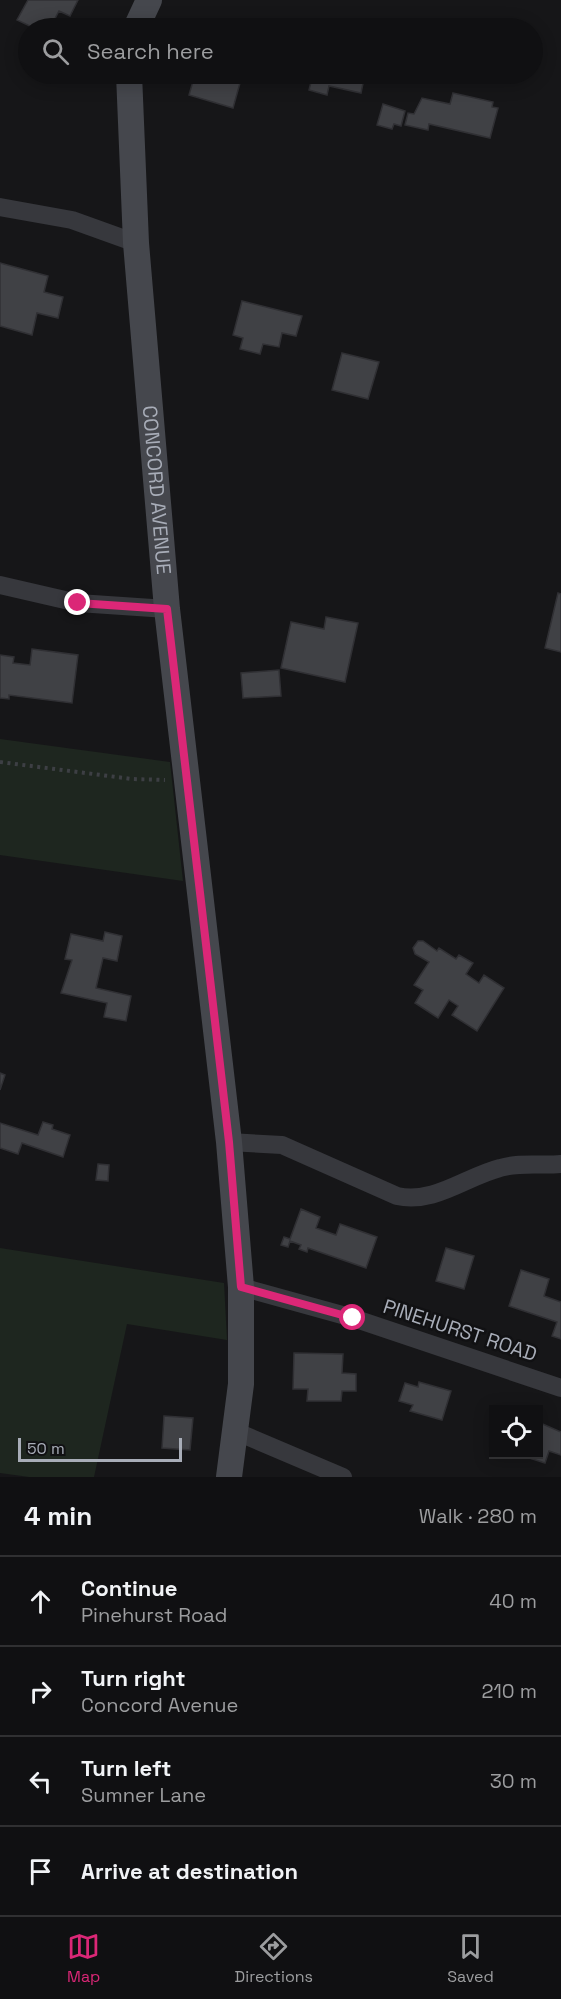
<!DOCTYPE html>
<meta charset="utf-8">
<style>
body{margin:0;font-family:"Space Grotesk",sans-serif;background:#1e1e20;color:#f1f3f6}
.controls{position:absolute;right:18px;bottom:18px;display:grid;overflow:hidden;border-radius:0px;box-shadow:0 3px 15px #0003}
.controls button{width:54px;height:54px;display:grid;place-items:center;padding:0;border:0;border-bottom:2px solid #303032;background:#101012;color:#f1f3f6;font:30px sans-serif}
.scale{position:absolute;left:18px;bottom:15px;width:164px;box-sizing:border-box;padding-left:6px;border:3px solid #a8adb8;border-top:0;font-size:16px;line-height:21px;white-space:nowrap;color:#a8adb8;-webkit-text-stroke:4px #111113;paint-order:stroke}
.stop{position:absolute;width:18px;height:18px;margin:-14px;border:4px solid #db2777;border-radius:50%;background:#fff}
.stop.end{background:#db2777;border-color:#fff;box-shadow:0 2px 6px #0008}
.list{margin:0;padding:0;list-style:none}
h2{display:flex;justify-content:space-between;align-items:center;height:78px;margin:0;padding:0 24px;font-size:26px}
h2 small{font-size:20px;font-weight:400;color:#9c9d9f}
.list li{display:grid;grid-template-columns:39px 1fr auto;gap:18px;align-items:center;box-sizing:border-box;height:90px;padding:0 24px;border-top:2px solid #303032}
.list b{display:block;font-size:22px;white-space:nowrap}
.list p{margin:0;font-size:20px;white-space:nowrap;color:#9c9d9f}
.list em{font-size:20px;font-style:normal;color:#9c9d9f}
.icon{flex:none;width:33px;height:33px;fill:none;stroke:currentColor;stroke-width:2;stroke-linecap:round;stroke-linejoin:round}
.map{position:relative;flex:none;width:561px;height:1477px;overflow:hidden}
.search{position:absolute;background:#101012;box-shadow:0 3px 15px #0003;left:18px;right:18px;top:18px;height:66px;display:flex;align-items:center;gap:15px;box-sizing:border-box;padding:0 21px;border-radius:33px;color:#9c9d9f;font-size:22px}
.sheet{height:438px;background:#101012}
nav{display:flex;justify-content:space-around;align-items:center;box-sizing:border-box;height:84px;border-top:2px solid #303032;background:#101012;font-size:16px;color:#9c9d9f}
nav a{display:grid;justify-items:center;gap:3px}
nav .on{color:#db2777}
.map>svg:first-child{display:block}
.green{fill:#1e261f}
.building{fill:#404145;stroke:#303034;stroke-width:1.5}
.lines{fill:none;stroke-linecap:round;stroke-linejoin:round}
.path{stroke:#3d3f44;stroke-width:4;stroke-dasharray:3 4.5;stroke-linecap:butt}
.minor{stroke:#37383d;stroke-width:18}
.secondary{stroke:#45474d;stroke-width:26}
.route{stroke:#db2777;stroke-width:8}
.labels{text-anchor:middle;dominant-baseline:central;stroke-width:5;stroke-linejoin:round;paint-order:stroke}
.street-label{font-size:20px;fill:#a8adb8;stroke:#111113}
</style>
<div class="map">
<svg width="561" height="1477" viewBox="0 0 561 1477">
<rect width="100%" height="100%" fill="#161618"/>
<path class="green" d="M0,739l170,23 13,119 -183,-26z
M0,1248l224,35 3,57 -100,-16 -33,153h-65l-29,-4z"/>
<path class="building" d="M28,0h50l-8,16 -11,-5 -9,17h-16l-17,-8z
M195,74h12l33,9 -7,25 -44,-13z
M313,74h52l-4,19 -32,-7 -2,9 -18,-5z
M453,93l40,9 -1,5 6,1 -8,30 -61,-14 -1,6 -23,-5 3,-12 6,1 8,-16 28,6z
M383,104l22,7 -4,15 -7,-2 -2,5 -15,-4z
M0,263l48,13 -4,16 19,5 -5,21 -21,-5 -5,22 -32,-9z
M242,301l60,15 -6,20 -14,-3 -3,14 -16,-3 -3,10 -20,-5 3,-11 -10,-3z
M342,353l37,9 -11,37 -36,-9z
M558,593l3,1v58l-16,-4z
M326,617l32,6 -13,59 -64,-14 10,-46 33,7z
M32,649l46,6 -6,48 -63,-8v4l-9,-1v-43l14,2 -1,6 17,2z
M279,670l2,26 -38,2 -2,-25z
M105,932l17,4 -5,25 -14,-3 -7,30 35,8 -5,25 -22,-4 3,-14 -46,-10 11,-33 -7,-1 6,-25 32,7z
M418,941h5l14,10 2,-3 17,11 3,-4 14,8 -7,11 13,9 5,-8 20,13 -27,43 -25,-16 6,-9 -9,-6 -11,18 -23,-15 8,-13 -9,-5 15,-23 -14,-8 -2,-6z
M0,1073l5,2 -5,15z
M43,1122l10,3 -1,4 18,6 -7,22 -41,-14 -4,11 -18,-6v-25l38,12z
M98,1164l11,1 -1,16 -12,-1z
M301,1209l19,8 -4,11 20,7 4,-11 37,13 -11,31 -58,-20 -1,4 -8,-3 2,-4 -11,-4 -2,6 -7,-2 3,-8 6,2z
M446,1248l28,8 -10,33 -28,-8z
M521,1270l28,9 -5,17 17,6v37l-9,-3 5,-14 -48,-16z
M294,1353l49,1 -1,19 14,1v17h-14l-1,10h-34l1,-12h-15z
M419,1382l32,9 -9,29 -32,-9 3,-6 -14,-4 6,-18 13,4z
M164,1416l29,2 -3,32 -28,-2z
M538,1422l23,10v23l-12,-4 -4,12 -28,-9h21z"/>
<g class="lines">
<path class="path" d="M0,762l132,17 33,1"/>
<path class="minor" d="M0,207l72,13 64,23
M0,585l78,18 89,6
M229,1142l53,3 115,51c38,8 68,-19 103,-28 20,-6 41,-2 61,-4
M241,1287l112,31 208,70
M237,1432l106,45"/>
<g class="secondary">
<path d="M136,28l13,-28"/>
<path id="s1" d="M129,74l7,169 31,366 62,533 12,145v97l-12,93"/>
</g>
</g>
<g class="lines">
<path class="route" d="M78,603l89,6 62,533 12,145 112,31"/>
</g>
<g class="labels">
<g class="street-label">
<text stroke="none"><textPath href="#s1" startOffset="417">CONCORD AVENUE</textPath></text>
<text transform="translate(460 1330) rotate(18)">PINEHURST ROAD</text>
</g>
</g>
</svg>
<div class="controls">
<button><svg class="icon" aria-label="locate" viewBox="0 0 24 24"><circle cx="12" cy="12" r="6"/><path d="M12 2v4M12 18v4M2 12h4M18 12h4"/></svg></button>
</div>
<div class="scale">50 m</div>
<div class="stop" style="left:353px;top:1318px"></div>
<div class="stop end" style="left:78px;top:603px"></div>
<div class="search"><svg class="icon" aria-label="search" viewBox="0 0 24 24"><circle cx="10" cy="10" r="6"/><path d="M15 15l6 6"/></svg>Search here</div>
</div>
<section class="sheet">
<h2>4 min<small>Walk · 280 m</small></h2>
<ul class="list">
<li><svg class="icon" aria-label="ahead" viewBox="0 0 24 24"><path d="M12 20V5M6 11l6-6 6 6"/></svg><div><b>Continue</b><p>Pinehurst Road</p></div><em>40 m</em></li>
<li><svg class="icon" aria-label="right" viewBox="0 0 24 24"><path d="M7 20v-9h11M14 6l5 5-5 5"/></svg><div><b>Turn right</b><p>Concord Avenue</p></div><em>210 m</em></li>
<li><svg class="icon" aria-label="left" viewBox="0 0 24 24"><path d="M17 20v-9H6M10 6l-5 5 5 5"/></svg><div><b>Turn left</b><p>Sumner Lane</p></div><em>30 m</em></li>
<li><svg class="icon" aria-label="arrive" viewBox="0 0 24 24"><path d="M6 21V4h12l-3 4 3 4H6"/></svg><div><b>Arrive at destination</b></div></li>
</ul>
</section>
<nav>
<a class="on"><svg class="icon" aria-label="map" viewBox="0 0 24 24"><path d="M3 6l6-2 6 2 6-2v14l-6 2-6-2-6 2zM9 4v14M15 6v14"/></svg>Map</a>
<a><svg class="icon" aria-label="directions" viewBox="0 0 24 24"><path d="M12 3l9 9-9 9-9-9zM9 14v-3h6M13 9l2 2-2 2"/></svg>Directions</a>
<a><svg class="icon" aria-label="saved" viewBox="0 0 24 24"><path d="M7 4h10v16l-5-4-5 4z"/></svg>Saved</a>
</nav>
